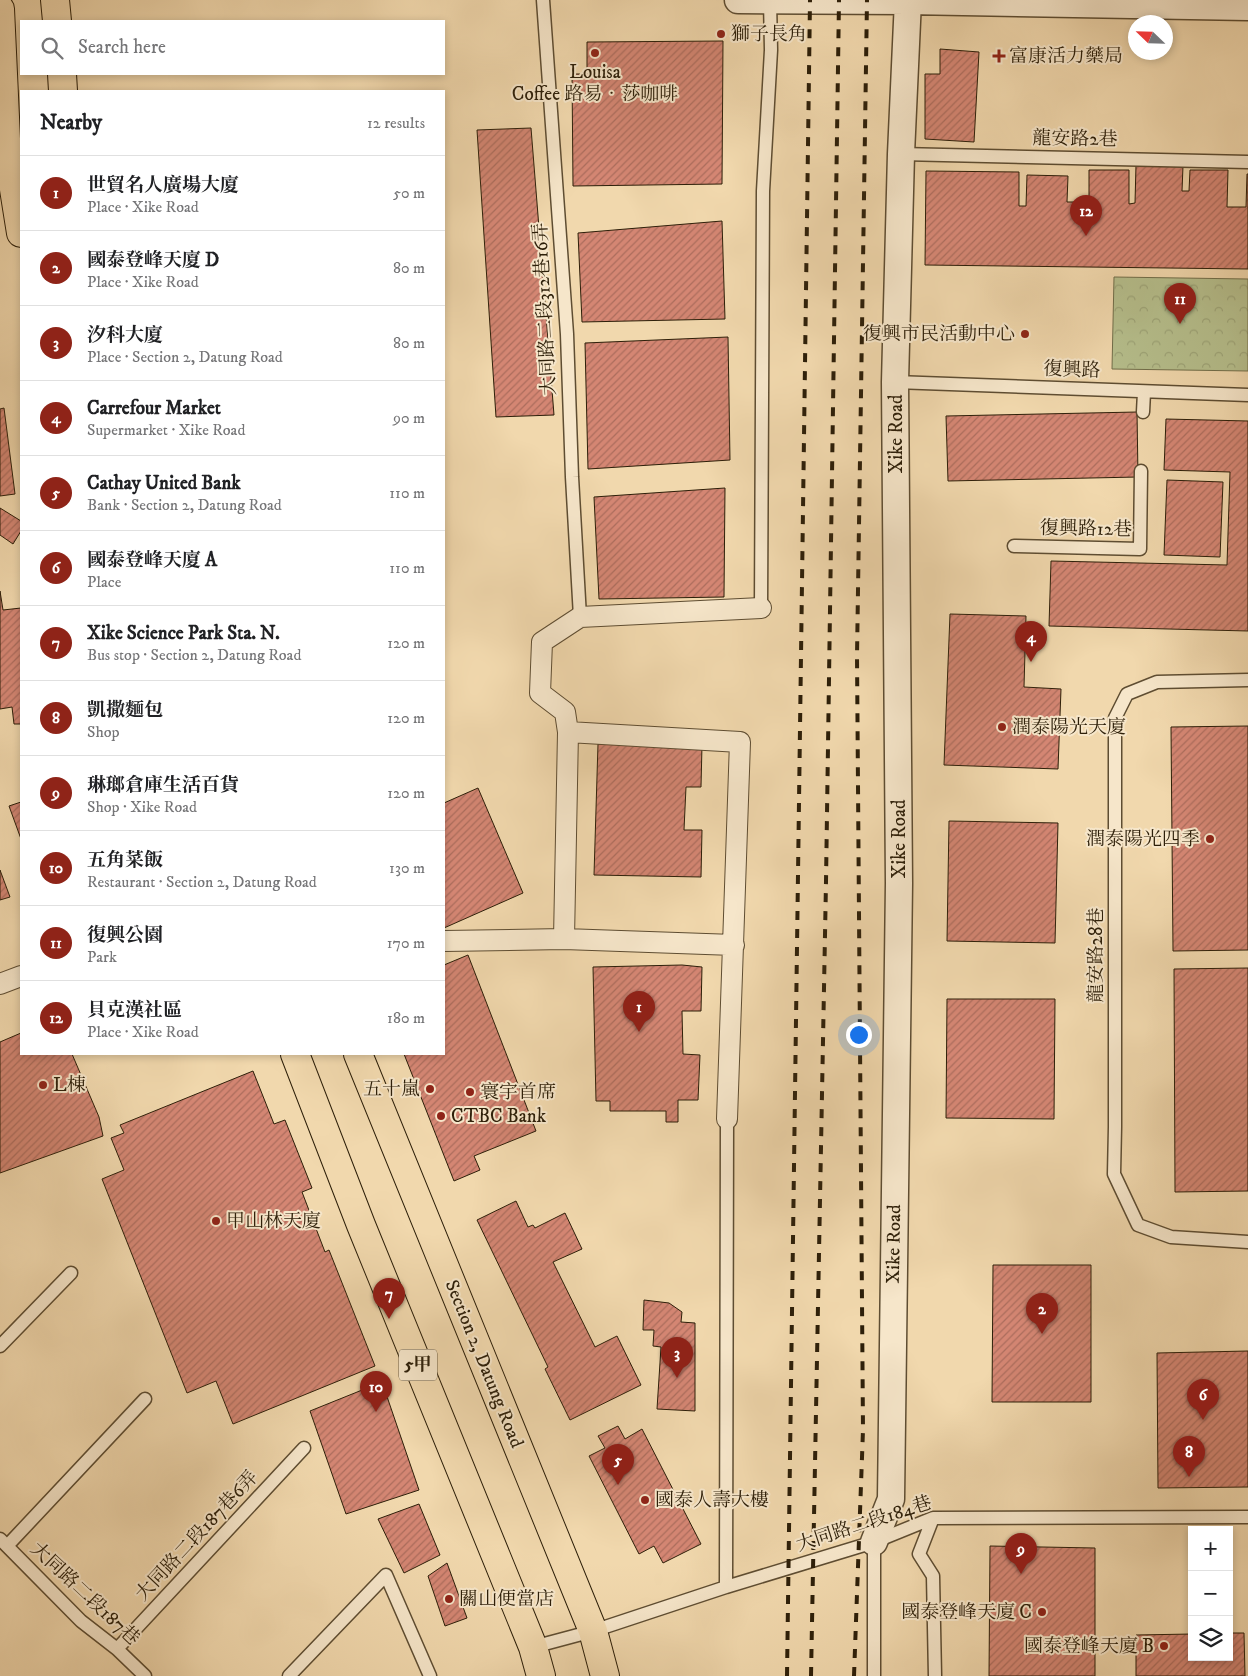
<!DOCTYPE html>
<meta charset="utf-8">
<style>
body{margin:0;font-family:"IM FELL DW Pica","Noto Serif TC",serif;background:#f2f2f2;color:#202124}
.controls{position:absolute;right:15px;bottom:15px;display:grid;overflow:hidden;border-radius:0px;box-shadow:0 2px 8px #0003}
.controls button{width:45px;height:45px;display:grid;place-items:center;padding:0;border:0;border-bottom:1px solid #e0e0e0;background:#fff;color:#202124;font:25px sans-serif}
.compass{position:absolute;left:1128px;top:15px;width:45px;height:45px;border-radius:50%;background:#fff;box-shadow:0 2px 8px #0003;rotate:293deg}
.you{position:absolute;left:858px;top:1034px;width:18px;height:18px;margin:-12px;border:4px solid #fff;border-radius:50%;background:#1a73e8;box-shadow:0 0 0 8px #1a73e833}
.badge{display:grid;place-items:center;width:32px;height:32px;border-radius:50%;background:#8f2418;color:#fff;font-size:16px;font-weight:700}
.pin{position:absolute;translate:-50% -41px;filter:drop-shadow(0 1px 2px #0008)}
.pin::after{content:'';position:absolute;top:26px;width:18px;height:15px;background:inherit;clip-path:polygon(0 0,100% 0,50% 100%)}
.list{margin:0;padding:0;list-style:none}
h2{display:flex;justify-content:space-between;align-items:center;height:65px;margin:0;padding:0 20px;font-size:21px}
h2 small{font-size:16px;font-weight:400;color:#757577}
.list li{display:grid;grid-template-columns:32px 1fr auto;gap:15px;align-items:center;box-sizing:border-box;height:75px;padding:0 20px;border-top:1px solid #e0e0e0}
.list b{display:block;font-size:19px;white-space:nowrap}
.list p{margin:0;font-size:16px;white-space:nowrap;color:#757577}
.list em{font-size:16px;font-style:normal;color:#757577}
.icon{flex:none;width:28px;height:28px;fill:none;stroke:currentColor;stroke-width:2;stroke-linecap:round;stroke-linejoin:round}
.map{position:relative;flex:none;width:1248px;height:1676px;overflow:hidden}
.search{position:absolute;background:#fff;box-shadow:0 2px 8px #0003;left:20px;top:20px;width:425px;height:55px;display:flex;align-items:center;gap:12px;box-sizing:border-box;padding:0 18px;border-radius:0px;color:#757577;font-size:19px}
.panel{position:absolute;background:#fff;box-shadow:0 2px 8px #0003;left:20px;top:90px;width:425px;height:965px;border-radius:0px}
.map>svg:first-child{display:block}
.park{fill:url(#park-crowns);stroke:#726f4b}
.building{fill:url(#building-hatch);stroke:#2d1f09}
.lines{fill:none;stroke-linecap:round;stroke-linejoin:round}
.service-casing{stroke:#5e4d32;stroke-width:15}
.pedestrian-casing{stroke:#5e4d32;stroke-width:22}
.minor-casing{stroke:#5e4d32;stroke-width:29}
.primary-casing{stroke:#2d1f09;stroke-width:30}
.service{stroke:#f6e6ca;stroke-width:12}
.pedestrian{stroke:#f6e6ca;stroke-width:20}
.minor{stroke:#f6e6ca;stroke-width:26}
.primary{stroke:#f1d8ad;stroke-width:28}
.rail{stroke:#2d1f09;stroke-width:4;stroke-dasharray:9 9;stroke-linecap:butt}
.poi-dot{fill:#8f2418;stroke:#f6e6ca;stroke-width:2}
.labels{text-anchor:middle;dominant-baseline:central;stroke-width:4;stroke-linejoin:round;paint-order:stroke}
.shield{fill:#f6e6ca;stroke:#695b43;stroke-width:1}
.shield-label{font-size:18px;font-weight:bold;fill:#2d1f09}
.poi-label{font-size:19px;fill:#2d1f09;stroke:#f6e6ca;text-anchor:start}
.street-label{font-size:19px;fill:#2d1f09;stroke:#f6e6ca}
</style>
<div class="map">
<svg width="1248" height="1676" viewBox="0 0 1248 1676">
<defs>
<pattern id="park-crowns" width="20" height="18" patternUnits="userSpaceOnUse" patternTransform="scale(1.25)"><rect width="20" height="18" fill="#b6bf8d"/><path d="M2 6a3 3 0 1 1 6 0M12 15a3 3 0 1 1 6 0" fill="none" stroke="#9da478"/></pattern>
<pattern id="building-hatch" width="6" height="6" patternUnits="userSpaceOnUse" patternTransform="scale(1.25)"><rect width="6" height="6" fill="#d48673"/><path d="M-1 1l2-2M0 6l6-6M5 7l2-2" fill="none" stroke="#ac6d5d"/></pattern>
</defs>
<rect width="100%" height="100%" fill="#f1d8ad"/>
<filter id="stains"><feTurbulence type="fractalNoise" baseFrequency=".004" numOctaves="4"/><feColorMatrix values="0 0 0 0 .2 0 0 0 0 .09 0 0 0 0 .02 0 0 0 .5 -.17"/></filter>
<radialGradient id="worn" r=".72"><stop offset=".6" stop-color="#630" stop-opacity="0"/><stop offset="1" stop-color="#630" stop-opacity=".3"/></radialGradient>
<path class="park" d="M1114,277l134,2v92l-136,-2z"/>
<path class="building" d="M723,41l-1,143 -149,2 -1,-112h15v-32z
M940,49l39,3 -5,90 -49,-3v-65h15z
M531,128l23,287 -58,2 -19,-287z
M1136,165l47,1 -1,25h7l1,-21h38l-1,37h19l1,-33h1v95l-323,-4 1,-94 93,1v34h7l1,-31 41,1 -1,26h22v-32h40v34l6,-1z
M722,221l3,98 -143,3 -4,-89z
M728,337l2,123 -142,9 -3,-126z
M4,408l11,86 -15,2v-87z
M1137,412l1,65 -190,4 -2,-65z
M1166,419l82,2v210l-199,-5 2,-65 176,4 3,-93 -66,-2z
M1167,480l56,2 -3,75 -56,-2z
M725,488l-1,109 -125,2 -5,-102z
M0,508l21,13v10l-8,13 -13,-9z
M0,591l3,19 18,-2v116h-7l-2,-17 -12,2z
M950,614l76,2 -2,71 37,2 -3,80 -114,-4z
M1248,726v224l-75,1 -2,-224z
M598,744l104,1 -1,42h-15l-2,43h18l-1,47 -107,-2z
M478,788l45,105 -79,35v-125z
M21,802v37l-12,-33z
M949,821l109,2 -3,120 -108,-2z
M0,870l10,27 -10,3z
M468,955l68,176 -62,25 6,14 -26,11 -50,-127h40v-89z
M682,965l20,2 -1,44h-19l1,43 17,1 -2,45h-20v22h-12v-11h-56v-10h-14l-3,-134z
M1248,968v223l-73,1 -1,-223z
M947,999h108l-1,120 -108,-1z
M21,1033v21h51l27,63 4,19 -103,37v-131z
M253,1071l21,53 11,-4 27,68 -10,4 23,60 4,-2 46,116 -142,58 -17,-43 -29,12 -85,-214 22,-9 -13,-32 13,-5 -4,-8z
M516,1201l12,26 5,-2 2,3 30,-15 17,36 -29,13 42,85 22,-11 24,49 -71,35 -25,-51 3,-2 -71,-147z
M993,1265h98v137h-99z
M644,1300l25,3 13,9 -1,10 14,1v88l-38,-2 4,-62 -8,-1 1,-16h-11z
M1248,1351v136l-90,1 -1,-135z
M382,1382l37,108 -73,24 -36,-103z
M618,1426l7,13 17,-10 59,115 -38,19 -9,-17 -15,8 -50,-98 16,-8 -7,-12z
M419,1504l21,51 -36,18 -26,-54z
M990,1546l105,2v128h-106z
M447,1563l20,55 -22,8 -17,-50z
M1229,1633h15l1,43h-109v-41l56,-1v23h37z"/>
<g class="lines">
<defs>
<path id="service" d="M543,0l24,334 5,143 8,140
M901,154l347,8
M895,382l353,13
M1143,412l1,-20
M1014,546l126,3 1,-78
M761,608l2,-417 8,-141 -1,-50
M1248,680l-91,2 -30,12 -12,24v409l-1,47 24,51 33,12 77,5
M0,1346l71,-73
M933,1518l-14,36 14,22 2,100
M0,1539l81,82 36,28 28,27
M7,1546l138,-147
M726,1587l1,-468
M533,1647l60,-16 133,-44 148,-45 59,-24 315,-1
M117,1649l187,-201
M289,1676l97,-101 44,101
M874,1676v-134"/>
<path id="pedestrian" d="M564,939l170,6
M444,941l120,-2 4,-207
M0,984l21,-8
M727,1119l13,-377 -172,-10 -3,-20 -25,-19 2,-51 38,-25 181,-9"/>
<path id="minor" d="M738,0l170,1 340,6
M874,1542l17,-43 8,-616 -4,-501 6,-228 7,-154"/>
<path id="primary" d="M55,0l2,21
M0,9l6,130 15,94
M62,74l1,17
M295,1054l66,171 172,422 8,29
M358,1054l235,577 12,45"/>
</defs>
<use href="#service" class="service-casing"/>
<use href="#pedestrian" class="pedestrian-casing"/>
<use href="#minor" class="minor-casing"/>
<use href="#primary" class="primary-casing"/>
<use href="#service" class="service"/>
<use href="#pedestrian" class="pedestrian"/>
<use href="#minor" class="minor"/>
<use href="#primary" class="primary"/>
<path class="rail" d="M787,1676l23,-1676
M811,1676l15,-794 13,-882
M854,1676l9,-246 -6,-774 10,-656"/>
</g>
<g class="poi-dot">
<circle cx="721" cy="34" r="5"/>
<circle cx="595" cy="53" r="5"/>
<path d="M996.5 48.5h5v5h5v5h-5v5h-5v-5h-5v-5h5z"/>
<circle cx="1025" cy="334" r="5"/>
<circle cx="1002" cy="727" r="5"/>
<circle cx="1210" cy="839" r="5"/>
<circle cx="43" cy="1085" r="5"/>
<circle cx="430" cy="1089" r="5"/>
<circle cx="470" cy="1092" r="5"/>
<circle cx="441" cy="1116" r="5"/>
<circle cx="216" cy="1221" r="5"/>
<circle cx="645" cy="1500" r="5"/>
<circle cx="449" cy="1599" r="5"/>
<circle cx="1042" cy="1612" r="5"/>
<circle cx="1164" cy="1646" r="5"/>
</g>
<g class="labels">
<rect class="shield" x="399" y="1349.5" width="38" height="31" rx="4"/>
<g class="shield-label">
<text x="418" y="1365">5甲</text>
</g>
<g class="poi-label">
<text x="731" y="34">獅子長角</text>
<text x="1009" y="56">富康活力藥局</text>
<text x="595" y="72" text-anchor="middle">Louisa<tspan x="595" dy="22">Coffee 路易．莎咖啡</tspan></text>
<text x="1015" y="334" text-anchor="end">復興市民活動中心</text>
<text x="1012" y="727">潤泰陽光天廈</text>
<text x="1200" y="839" text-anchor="end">潤泰陽光四季</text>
<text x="53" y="1085">L棟</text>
<text x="420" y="1089" text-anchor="end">五十嵐</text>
<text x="480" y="1092">寰宇首席</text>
<text x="451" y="1116">CTBC Bank</text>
<text x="226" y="1221">甲山林天廈</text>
<text x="655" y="1500">國泰人壽大樓</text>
<text x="459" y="1599">關山便當店</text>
<text x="1032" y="1612" text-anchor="end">國泰登峰天廈 C</text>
<text x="1154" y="1646" text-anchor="end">國泰登峰天廈 B</text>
</g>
<g class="street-label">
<text transform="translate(1075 139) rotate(1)">龍安路2巷</text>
<text transform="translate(545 309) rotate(-93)">大同路二段312巷16弄</text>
<text transform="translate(1072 370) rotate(2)">復興路</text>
<text transform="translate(896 434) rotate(-90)">Xike Road</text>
<text transform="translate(1086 529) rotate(1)">復興路12巷</text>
<text transform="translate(899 839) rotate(-90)">Xike Road</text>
<text transform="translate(1096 955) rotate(-90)">龍安路28巷</text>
<text transform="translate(894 1244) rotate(-89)">Xike Road</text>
<text transform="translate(484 1364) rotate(68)">Section 2, Datung Road</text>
<text transform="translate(864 1524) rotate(-18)">大同路二段184巷</text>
<text transform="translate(197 1536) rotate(-47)">大同路二段187巷6弄</text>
<text transform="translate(85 1594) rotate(43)">大同路二段187巷</text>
</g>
</g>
<rect width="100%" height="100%" filter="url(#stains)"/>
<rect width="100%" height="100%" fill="url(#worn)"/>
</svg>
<div class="controls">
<button>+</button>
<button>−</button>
<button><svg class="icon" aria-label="layers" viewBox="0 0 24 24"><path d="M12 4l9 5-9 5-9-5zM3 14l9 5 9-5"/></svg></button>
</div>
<svg class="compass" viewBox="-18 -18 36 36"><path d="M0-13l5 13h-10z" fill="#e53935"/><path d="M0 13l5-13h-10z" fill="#757577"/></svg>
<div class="you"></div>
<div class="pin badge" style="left:639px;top:1032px">1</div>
<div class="pin badge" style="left:1042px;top:1334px">2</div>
<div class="pin badge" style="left:677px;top:1378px">3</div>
<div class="pin badge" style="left:1031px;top:662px">4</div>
<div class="pin badge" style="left:618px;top:1485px">5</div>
<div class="pin badge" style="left:1203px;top:1420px">6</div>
<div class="pin badge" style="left:389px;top:1319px">7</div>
<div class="pin badge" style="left:1189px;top:1477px">8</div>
<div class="pin badge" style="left:1021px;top:1574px">9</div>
<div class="pin badge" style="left:376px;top:1412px">10</div>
<div class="pin badge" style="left:1180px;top:324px">11</div>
<div class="pin badge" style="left:1086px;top:236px">12</div>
<div class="search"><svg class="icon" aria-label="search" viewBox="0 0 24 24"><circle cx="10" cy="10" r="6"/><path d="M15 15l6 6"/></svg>Search here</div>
<section class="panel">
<h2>Nearby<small>12 results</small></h2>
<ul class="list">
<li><span class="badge">1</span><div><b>世貿名人廣場大廈</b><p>Place · Xike Road</p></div><em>50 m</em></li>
<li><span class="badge">2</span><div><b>國泰登峰天廈 D</b><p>Place · Xike Road</p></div><em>80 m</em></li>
<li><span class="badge">3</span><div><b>汐科大廈</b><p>Place · Section 2, Datung Road</p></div><em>80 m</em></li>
<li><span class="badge">4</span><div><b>Carrefour Market</b><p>Supermarket · Xike Road</p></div><em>90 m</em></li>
<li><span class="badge">5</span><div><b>Cathay United Bank</b><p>Bank · Section 2, Datung Road</p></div><em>110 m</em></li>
<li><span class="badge">6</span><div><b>國泰登峰天廈 A</b><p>Place</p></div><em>110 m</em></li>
<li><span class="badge">7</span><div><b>Xike Science Park Sta. N.</b><p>Bus stop · Section 2, Datung Road</p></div><em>120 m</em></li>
<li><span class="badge">8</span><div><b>凱撒麵包</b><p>Shop</p></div><em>120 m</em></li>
<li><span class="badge">9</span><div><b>琳瑯倉庫生活百貨</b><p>Shop · Xike Road</p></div><em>120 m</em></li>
<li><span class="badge">10</span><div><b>五角菜飯</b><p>Restaurant · Section 2, Datung Road</p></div><em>130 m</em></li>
<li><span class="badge">11</span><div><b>復興公園</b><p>Park</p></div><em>170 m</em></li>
<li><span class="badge">12</span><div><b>貝克漢社區</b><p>Place · Xike Road</p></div><em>180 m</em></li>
</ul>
</section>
</div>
